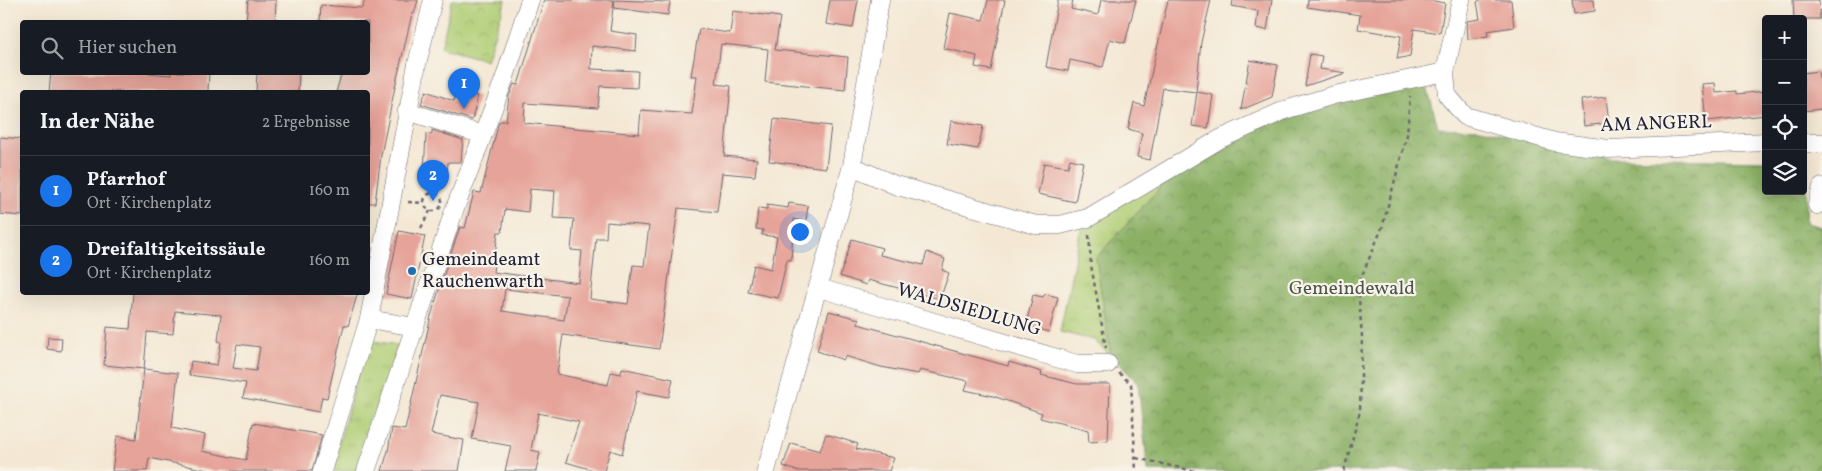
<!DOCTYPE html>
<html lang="de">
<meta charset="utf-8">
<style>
body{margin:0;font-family:Vollkorn,serif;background:#242831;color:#f1f3f6}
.controls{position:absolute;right:15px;top:15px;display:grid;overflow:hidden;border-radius:5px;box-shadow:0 5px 20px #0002}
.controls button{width:45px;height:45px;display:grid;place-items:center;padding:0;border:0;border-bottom:1px solid #363941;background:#171b24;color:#f1f3f6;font:25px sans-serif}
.you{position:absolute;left:799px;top:231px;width:18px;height:18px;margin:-12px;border:4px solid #fff;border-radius:50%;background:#1a73e8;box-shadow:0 0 0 8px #1a73e833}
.badge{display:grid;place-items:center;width:32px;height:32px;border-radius:50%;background:#1a73e8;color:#fff;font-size:16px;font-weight:700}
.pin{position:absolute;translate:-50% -41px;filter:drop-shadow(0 1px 2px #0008)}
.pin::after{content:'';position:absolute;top:26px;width:18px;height:15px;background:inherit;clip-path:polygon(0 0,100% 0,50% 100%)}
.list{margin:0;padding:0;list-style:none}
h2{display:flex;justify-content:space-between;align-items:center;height:65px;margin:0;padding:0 20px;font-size:21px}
h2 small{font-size:16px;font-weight:400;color:#9ea1a6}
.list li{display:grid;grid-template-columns:32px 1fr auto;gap:15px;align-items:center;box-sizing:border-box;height:70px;padding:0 20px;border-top:1px solid #363941}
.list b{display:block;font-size:19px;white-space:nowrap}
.list p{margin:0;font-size:16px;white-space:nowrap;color:#9ea1a6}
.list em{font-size:16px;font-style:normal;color:#9ea1a6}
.icon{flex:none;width:28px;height:28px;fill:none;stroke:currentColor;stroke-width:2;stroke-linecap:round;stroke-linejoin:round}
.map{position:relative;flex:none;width:1822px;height:471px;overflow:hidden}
.search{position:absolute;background:#171b24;box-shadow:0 5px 20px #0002;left:20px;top:20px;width:350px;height:55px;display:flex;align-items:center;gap:12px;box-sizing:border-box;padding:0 18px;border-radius:5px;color:#9ea1a6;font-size:19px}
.panel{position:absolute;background:#171b24;box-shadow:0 5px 20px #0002;left:20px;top:90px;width:350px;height:205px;border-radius:5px}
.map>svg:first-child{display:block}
.grass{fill:url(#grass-tufts);stroke:#687857}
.forest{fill:url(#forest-crowns);stroke:#566950}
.park{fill:url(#park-crowns);stroke:#687857}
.building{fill:#e6a399;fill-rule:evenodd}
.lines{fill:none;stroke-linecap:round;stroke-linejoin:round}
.minor-casing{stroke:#6c6771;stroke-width:19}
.path{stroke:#6c6771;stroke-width:2.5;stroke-dasharray:4 4;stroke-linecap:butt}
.minor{stroke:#fff;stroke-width:18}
.poi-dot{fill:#1f6fb2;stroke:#f7f3e8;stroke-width:2}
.labels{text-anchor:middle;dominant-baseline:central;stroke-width:4.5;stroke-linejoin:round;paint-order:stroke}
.street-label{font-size:19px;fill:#22223b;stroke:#f7f3e8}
.poi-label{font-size:19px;fill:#22223b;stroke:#f7f3e8;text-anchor:start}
.park-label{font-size:19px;fill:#4c554c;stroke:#f7f3e8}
</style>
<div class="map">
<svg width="1822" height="471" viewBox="0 0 1822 471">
<defs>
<pattern id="grass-tufts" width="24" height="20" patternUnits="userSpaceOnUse" patternTransform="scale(1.25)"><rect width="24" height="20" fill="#afcd73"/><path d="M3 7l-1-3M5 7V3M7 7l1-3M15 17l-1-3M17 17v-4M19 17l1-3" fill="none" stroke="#96b064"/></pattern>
<pattern id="forest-crowns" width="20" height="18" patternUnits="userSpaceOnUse" patternTransform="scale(1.25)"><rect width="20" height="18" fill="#8bb065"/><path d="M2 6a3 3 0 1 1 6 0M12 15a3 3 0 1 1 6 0" fill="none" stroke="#718f54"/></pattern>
<pattern id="park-crowns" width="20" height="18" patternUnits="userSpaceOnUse" patternTransform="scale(1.25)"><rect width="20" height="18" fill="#afcd73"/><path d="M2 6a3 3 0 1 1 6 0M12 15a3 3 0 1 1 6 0" fill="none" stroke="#96b064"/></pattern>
</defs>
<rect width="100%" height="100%" fill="#f7f3e8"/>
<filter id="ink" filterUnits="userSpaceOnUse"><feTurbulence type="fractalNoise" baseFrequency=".02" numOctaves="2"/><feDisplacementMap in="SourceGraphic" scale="10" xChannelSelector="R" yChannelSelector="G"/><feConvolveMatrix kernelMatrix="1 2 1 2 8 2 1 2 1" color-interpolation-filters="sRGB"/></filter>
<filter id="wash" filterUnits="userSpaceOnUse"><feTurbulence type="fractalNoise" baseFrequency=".0096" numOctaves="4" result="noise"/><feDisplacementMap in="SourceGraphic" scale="20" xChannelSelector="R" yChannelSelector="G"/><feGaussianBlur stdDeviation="1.12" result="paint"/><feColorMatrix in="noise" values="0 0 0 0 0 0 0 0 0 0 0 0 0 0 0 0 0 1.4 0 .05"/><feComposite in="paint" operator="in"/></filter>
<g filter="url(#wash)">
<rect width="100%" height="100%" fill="#f4e8d4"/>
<path class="grass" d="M1175,171l-79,87 15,98 -17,-16 -34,-8 21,-105z
M368,340l30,5 -8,30 -33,96h-26z"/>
<path class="forest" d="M1426,83l12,44 43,2 129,29 156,3v30h37v-20l4,2 -1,50 16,4v244h-674l-10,-88 -27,-27 -15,-98 79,-87 83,-44 82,-27z"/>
<path class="park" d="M452,0h54l-20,60 -45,-12z"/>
<g id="blocks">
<path class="building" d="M248,0h28l-1,22h-29z
M365,0h53l-4,14h-2l-17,73 -14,68 -6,48h-7v-111h-32l6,-20h26v-50l-48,-1 1,-16 41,3z
M544,0h70l-4,31 27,4 -1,16 -44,-5 -1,23 47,2 -1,17 -37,-2 -2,22 -73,-5 -1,20 115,11 2,-24 51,4 5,-38h-6l8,-47 31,4 3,-22 47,6 -5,33 73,7 -3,33 -80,-8 3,-33 -47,-5 -5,40 15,2 -7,70 33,3 -2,17 -33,-3 -5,39 -39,-4 -19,141 -96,-14 -6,39 51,11 3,-13 10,2 1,-6 51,11 -4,18 -32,-6 -15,63 -12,-4 -6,21h-8l-30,-9 13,-40 -41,-9 -7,37 9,2 -4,19h-31l6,-25 -39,-7 7,-37 -39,-7 -9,39 33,6 -5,31h-77l6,-20 4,-23 13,2 26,-114 11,-36 18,-53 5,1 9,-36 7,1 17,-68 2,-4h6l3,-25 5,-12 4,1zM530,189l25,2 -2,27 21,1 -3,31 11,1 -3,32 -86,-11 5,-40h4l3,-23 23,3zM607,222l42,4 -5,40 -11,-1 -5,39 -38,-5 6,-61h10zM505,289l63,7 -4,24 -62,-9z
M615,0l55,2 -2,13 -54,-7z
M830,0h28l-5,28 -27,-4z
M988,0h17l-14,70 -16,-3 2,-11 -34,-8 7,-35 33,7z
M1058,0h15l-2,9 27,6 3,-15h35l-11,43 -15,-4 -7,28 -33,-7 -2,11 -22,-4z
M1168,0h43l-10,42 -5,50 -33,-4 -13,72 -13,-3 5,-24 -14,-4 6,-26 10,3z
M1233,0h39l-5,30 -11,-2 2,-17 -26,-5z
M1308,0h120l17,3 -5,30 -26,-4 -4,27 -13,3 4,-23 -43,-7 2,-14 -53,-8z
M1480,0h31l3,27 -27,4 1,5 -20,3 -1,-18 13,-2 -3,-17z
M1572,0h22l1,11 -21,3z
M1793,0h26l1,19h-26z
M1310,54l12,2 -2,13 26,4 -41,13z
M1250,60l28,5 -6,32 -31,13z
M1818,71l1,7h3v31l-19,2v-38z
M51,72h86l34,3v-3h38l-1,19 -159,1z
M257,72h42l-1,20h-42z
M1715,83l1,10 21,-2v3l29,-3v24l-60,6 -4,-37z
M426,91l28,10 3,-10 21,5 -6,24 -51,-16z
M1197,92l16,3 -5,33 -16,-2z
M1606,97l3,26 -25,3 -3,-26z
M774,119l57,7 -5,42 -57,-7z
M951,121l32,5 -5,23 -31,-5z
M432,130l31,10 -2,22h-13l-1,11 -23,-1 2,-38 6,1z
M0,137l22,2v77l-22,-2z
M1070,159l13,3 -8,40 -37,-8 6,-31 24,4z
M789,203l19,3 -2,15 -12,-2 -3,41h-4l-9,38 -30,-6 6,-27 17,4 6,-32 -15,-2 1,-5 -7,-1 2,-21 9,1v-4l21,3z
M399,231l26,5 -13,63 -26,-5z
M852,239l30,9 -2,7 43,10 4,-13 18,7 -3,11 7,3 -9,26 -72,-19 -2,5 -26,-9z
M133,292h225l-10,34 -4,-1 -17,73 -5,-1 -3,15 -76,-14 3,-15 -57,-8 2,-14 26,4 4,-23 -3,-1 3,-26 -46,-4 -2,23 -26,-2 -3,37 -40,-4 3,-38 23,2zM237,344l23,3 -4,24 -23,-3z
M1045,294l13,3 -9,35 -23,-7 7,-30 10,2z
M829,311l30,8 -1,5 150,42 1,-4 33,10 -1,3 36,9h33l-2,57 -19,1 -1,-12 -48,-12 2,-5 -49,-17 -28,-6 3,-9 -48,-11 -2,4 -37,-7 -36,-11 -1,4 -27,-9z
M48,337l14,1 -1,13 -14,-2z
M144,369l34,4 -6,55 33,7 -3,16 44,9 7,-37 69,12 -10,36h-100l-63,-13 -2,13h-35l5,-35 19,3z
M826,434l32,10 -2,5 38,9 -5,13h-92l-14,-5 8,-23 29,8z"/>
</g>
</g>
<g filter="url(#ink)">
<use href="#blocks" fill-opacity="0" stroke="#6c6771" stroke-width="1"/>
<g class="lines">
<defs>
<path id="minor" d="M1461,0l-16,72 2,23 18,21 90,26 54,7 157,-7
M407,111l76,24
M1803,143h19
M852,166l43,19 141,40h24l28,-7 132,-79 65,-29 49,-15 111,-23
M1817,205l5,-18
M819,288l258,76h31
M369,319l46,8
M322,471l47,-152 48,-255 16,-64
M366,471l88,-260 51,-134 25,-77
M766,471l86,-305 28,-166"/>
</defs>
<use href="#minor" class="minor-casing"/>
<path class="path" d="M424 202a9 9 0 1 1 18 0a9 9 0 1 1-18 0Z
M408,202l16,1
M421,228l9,-17
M1089,235l2,30 15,83
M1119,373l12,11 5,87
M1136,458l58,13
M1344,471l16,-60 2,-74 -4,-52 24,-57 25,-93 3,-39"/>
<use href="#minor" class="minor"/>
</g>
</g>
<circle class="poi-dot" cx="412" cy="271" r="5"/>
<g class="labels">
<g class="street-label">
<text transform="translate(1656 124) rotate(-2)">AM ANGERL</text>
<text transform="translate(969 310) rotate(16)">WALDSIEDLUNG</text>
</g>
<g class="poi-label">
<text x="422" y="260">Gemeindeamt<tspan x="422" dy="22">Rauchenwarth</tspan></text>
</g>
<g class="park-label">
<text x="1352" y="289">Gemeindewald</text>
</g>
</g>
</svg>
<div class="controls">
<button>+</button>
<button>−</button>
<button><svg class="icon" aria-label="locate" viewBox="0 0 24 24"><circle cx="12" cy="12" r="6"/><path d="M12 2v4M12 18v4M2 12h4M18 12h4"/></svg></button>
<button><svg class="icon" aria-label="layers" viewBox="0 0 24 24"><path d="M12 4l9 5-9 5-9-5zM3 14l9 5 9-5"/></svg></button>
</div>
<div class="you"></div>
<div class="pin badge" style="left:464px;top:109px">1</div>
<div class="pin badge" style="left:433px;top:201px">2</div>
<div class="search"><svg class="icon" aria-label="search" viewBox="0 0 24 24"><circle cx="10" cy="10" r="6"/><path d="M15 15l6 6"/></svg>Hier suchen</div>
<section class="panel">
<h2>In der Nähe<small>2 Ergebnisse</small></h2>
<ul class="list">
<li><span class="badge">1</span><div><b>Pfarrhof</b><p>Ort · Kirchenplatz</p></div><em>160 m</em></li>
<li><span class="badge">2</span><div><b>Dreifaltigkeitssäule</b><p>Ort · Kirchenplatz</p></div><em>160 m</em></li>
</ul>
</section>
</div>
